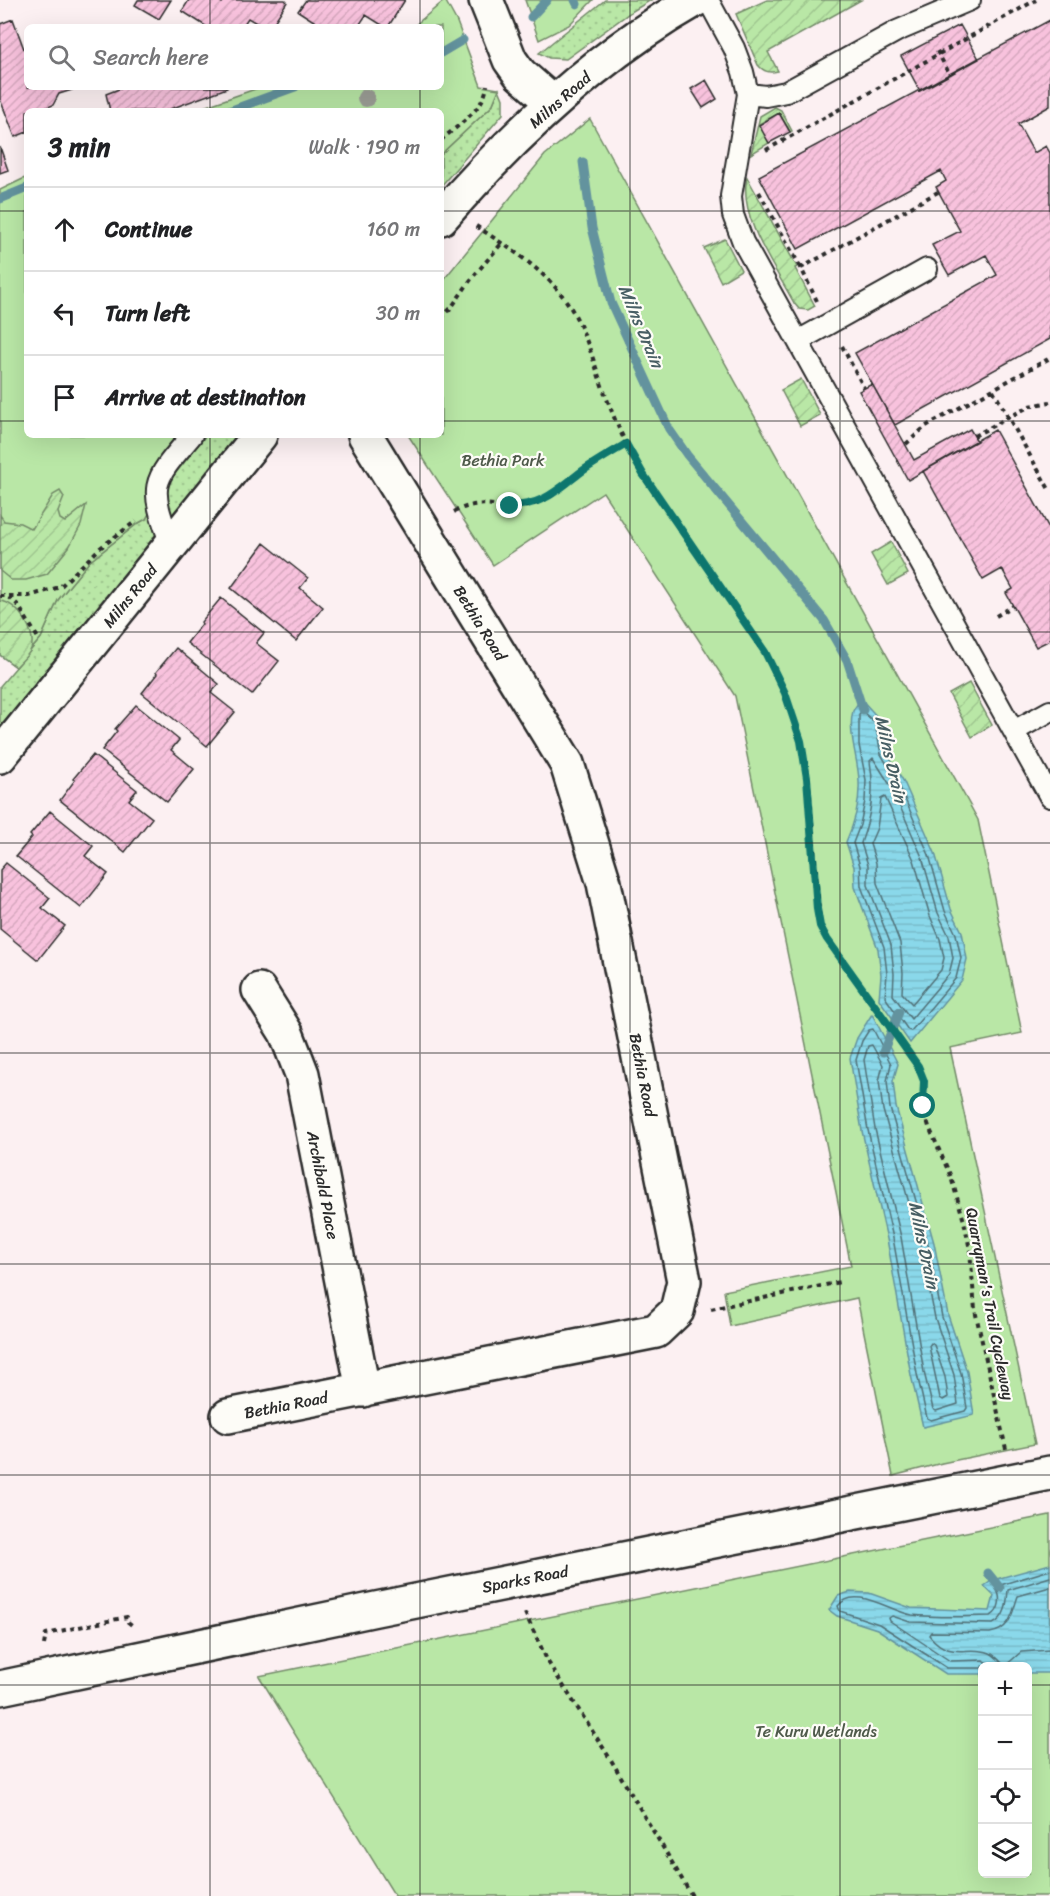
<!DOCTYPE html>
<meta charset="utf-8">
<style>
body{margin:0;font-family:Sriracha,sans-serif;background:#f2f2f2;color:#202124}
.controls{position:absolute;right:18px;bottom:18px;display:grid;overflow:hidden;border-radius:9px;box-shadow:0 6px 24px #0002}
.controls button{width:54px;height:54px;display:grid;place-items:center;padding:0;border:0;border-bottom:2px solid #e0e0e0;background:#fff;color:#202124;font:30px sans-serif}
.stop{position:absolute;width:18px;height:18px;margin:-14px;border:4px solid #0f766e;border-radius:50%;background:#fff}
.stop.end{background:#0f766e;border-color:#fff;box-shadow:0 2px 6px #0008}
.list{margin:0;padding:0;list-style:none}
h2{display:flex;justify-content:space-between;align-items:center;height:78px;margin:0;padding:0 24px;font-size:26px}
h2 small{font-size:20px;font-weight:400;color:#757577}
.list li{display:grid;grid-template-columns:39px 1fr auto;gap:18px;align-items:center;box-sizing:border-box;height:84px;padding:0 24px;border-top:2px solid #e0e0e0}
.list b{display:block;font-size:22px;white-space:nowrap}
.list em{font-size:20px;font-style:normal;color:#757577}
.icon{flex:none;width:33px;height:33px;fill:none;stroke:currentColor;stroke-width:2;stroke-linecap:round;stroke-linejoin:round}
.map{position:relative;flex:none;width:1050px;height:1896px;overflow:hidden}
.search{position:absolute;background:#fff;box-shadow:0 6px 24px #0002;left:24px;top:24px;width:420px;height:66px;display:flex;align-items:center;gap:15px;box-sizing:border-box;padding:0 21px;border-radius:9px;color:#757577;font-size:22px}
.panel{position:absolute;background:#fff;box-shadow:0 6px 24px #0002;left:24px;top:108px;width:420px;height:330px;border-radius:9px}
.map>svg:first-child{display:block}
.grass{fill:url(#grass-dots);stroke:#728968;stroke-width:1.5}
.park{fill:#b9e7a6;stroke:#728968;stroke-width:1.5;fill-rule:evenodd}
.garden{fill:url(#garden-furrows);stroke:#728968;stroke-width:1.5}
.water{fill:url(#water-rules);stroke:#64939e;stroke-width:1.5}
.lines{fill:none;stroke-linecap:round;stroke-linejoin:round}
.shore{stroke:#517077;stroke-width:1.5}
.stream{stroke:#64939e;stroke-width:9}
.building{fill:url(#building-hatch);stroke:#2b2b2b;stroke-width:1.5}
.service-casing{stroke:#2b2b2b;stroke-width:24}
.minor-casing{stroke:#2b2b2b;stroke-width:38}
.secondary-casing{stroke:#2b2b2b;stroke-width:38}
.path{stroke:#2b2b2b;stroke-width:4;stroke-dasharray:4.5 4.5;stroke-linecap:butt}
.service{stroke:#fdfcf7;stroke-width:20}
.minor{stroke:#fdfcf7;stroke-width:33}
.secondary{stroke:#fdfcf7;stroke-width:33}
.tree{fill:#9c9e96}
.route{stroke:#0f766e;stroke-width:8}
.grid{fill:none;stroke:#2b2b2b;stroke-width:1.5;stroke-opacity:0.55}
.labels{text-anchor:middle;dominant-baseline:central;stroke-width:4.5;stroke-linejoin:round;paint-order:stroke}
.street-label{font-size:16px;fill:#2b2b2b;stroke:#fdfcf7}
.park-label{font-size:16px;fill:#4e5a4a;stroke:#fdfcf7}
.water-label{font-size:18px;font-style:italic;fill:#485f64;stroke:#fdfcf7}
</style>
<div class="map">
<svg width="1050" height="1896" viewBox="0 0 1050 1896">
<defs>
<pattern id="grass-dots" width="8" height="8" patternUnits="userSpaceOnUse" patternTransform="scale(1.5)"><rect width="8" height="8" fill="#b9e7a6"/><path d="M2 2h.1M6 6h.1" fill="none" stroke="#9fc68f" stroke-width="1.8" stroke-linecap="round"/></pattern>
<pattern id="garden-furrows" width="10" height="10" patternUnits="userSpaceOnUse" patternTransform="scale(1.5)"><rect width="10" height="10" fill="#b9e7a6"/><path d="M-1 1l2-2M0 10L10 0M9 11l2-2" fill="none" stroke="#9fc68f"/></pattern>
<pattern id="water-rules" width="6" height="5" patternUnits="userSpaceOnUse" patternTransform="scale(1.5)"><rect width="6" height="5" fill="#8ad8ea"/><path d="M0 2.5h6" fill="none" stroke="#77bac9"/></pattern>
<pattern id="building-hatch" width="6" height="6" patternUnits="userSpaceOnUse" patternTransform="scale(1.5)"><rect width="6" height="6" fill="#f8c2dd"/><path d="M-1 1l2-2M0 6l6-6M5 7l2-2" fill="none" stroke="#d5a7be"/></pattern>
</defs>
<rect width="100%" height="100%" fill="#fcf0f2"/>
<filter id="ink" filterUnits="userSpaceOnUse"><feTurbulence type="fractalNoise" baseFrequency=".0167" numOctaves="2"/><feDisplacementMap in="SourceGraphic" scale="12" xChannelSelector="R" yChannelSelector="G"/><feConvolveMatrix kernelMatrix="1 2 1 2 8 2 1 2 1" color-interpolation-filters="sRGB"/></filter>
<g filter="url(#ink)">
<path class="grass" d="M605,0h46l-20,12 -65,47 -17,-1 -10,-5z
M499,89l4,10v15l-62,72v-32l51,-48z
M206,435h34l-240,296v-45l41,-48 17,-38 12,-15 19,-23 48,-38 9,-5 20,-34z"/>
<path class="park" d="M445,0l12,22 24,64 18,3 -7,17 -51,48v-43h-249l69,-24h180v-60h-28z
M525,0h68l-24,25 -30,15z
M590,119l388,701 44,213 -72,15 85,396 -93,19 -49,13 -36,-178 -127,28 -6,-35 127,-25 -116,-570 -132,-204 -110,73 -85,-130h33v-152l104,-128z
M27,177v258h179l-40,50 -20,34 -9,5 -48,38 -19,23 -12,15 -17,38 -25,29 -16,-12v-465z
M1050,1515v381h-655l-136,-220zM982,1666h46v208h-46z"/>
<path class="garden" d="M767,0h94l-93,52 10,19c-9,2 -14,1 -20,-6l-22,-51z
M775,107l6,3 11,21 -2,1 -11,-19 -20,11 10,19 -18,11 9,-38z
M747,177l50,90 -2,1 20,38 -7,4 -9,-1 -5,-6c-19,-36 -56,-85 -47,-126z
M725,239l16,31 -20,12 -17,-34z
M801,379l19,36 -20,11 -19,-36z
M60,491l4,6 -6,15 2,7 5,3 21,-17 -5,20 -12,22 -22,27 -21,6h-15l-11,-9v-56l4,6 16,2 12,6 21,-34z
M891,542l17,32 -20,11 -17,-31z
M0,601c17,1 37,30 31,48 -2,6 -11,13 -15,18l-16,-12z
M969,683l23,42 -20,12 -23,-43z"/>
<path class="water" d="M861,699l20,22 5,30 18,31 31,71 16,56 11,23 5,27 -5,21 -52,63 -31,-44 2,-24 -3,-26 -23,-62 -1,-20 -8,-25c9,-20 14,-38 13,-60 0,-20 -12,-51 -6,-71 2,-4 5,-8 8,-12z
M872,1014l26,50 -5,17 3,26 38,136 14,72 19,57 7,43 -51,12 -12,-52 -24,-136 -25,-108 -12,-73 7,-20z
M1050,1564l-1,109h-21v-7h-46v8h-36l-69,-45 -40,-13 -8,-6 9,-14 12,-4 19,1 42,15 79,3 4,-15 -10,-10 9,-6z"/>
<g class="lines">
<path class="shore" d="M862,711l13,12 6,31 18,31 30,70 16,56 11,23 5,24 -5,20 -45,53 -3,-1 -23,-33 2,-23 -3,-27 -23,-61 -1,-20 -7,-23 7,-18 5,-24 1,-21 -7,-35v-31z
M873,758l19,30 30,69 16,56 11,23 4,22 -4,16 -38,45 -18,-24 1,-21 -3,-29 -23,-60v-20l-7,-22c10,-28 14,-51 9,-82z
M885,797l29,63 16,56 10,23 4,19 -3,12 -29,34 -10,-11 1,-20 -3,-30 -23,-60 -1,-20 -6,-19 7,-16 4,-29z
M873,1029l18,35 -4,17 3,27 38,136 14,73 19,56 6,35 -2,3 -34,9 -4,-2 -10,-44 -24,-136 -25,-108 -12,-70 6,-19 7,-11z
M872,1045l11,20 -4,16 4,29 38,136 14,72 19,57 4,29 -22,7 -3,-2 -9,-37 -23,-135 -26,-108 -11,-69 4,-14z
M931,1343l3,2 11,32 3,20 -5,3 -3,-2 -11,-52z
M1050,1587l-32,9c-6,17 -7,34 -28,37l-59,-1 -2,3c22,27 38,9 61,18 6,3 10,8 15,13l16,-14 29,-2
M993,1666l-10,-6 -33,1 -60,-40 -1,-3 3,-2 18,6 83,2c13,-6 14,-21 15,-34l42,-13
M982,1668h-35l-68,-44 -39,-13 -2,-5c17,-22 53,6 74,9 25,3 53,2 79,1 9,-5 11,-19 5,-27l1,-3 53,-16"/>
<path class="stream" d="M575,0l2,4
M531,17l16,-17
M441,53l22,-13
M229,111l66,-24
M583,162l9,66 19,75 58,126 18,26 137,165 23,40 16,50
M0,199l27,-11
M883,1052l16,-40
M988,1573l12,15"/>
</g>
<path class="building" d="M138,0h33l-12,19 -24,-14z
M189,0h29l4,3 2,-3h61l2,2 -16,25h-8l-15,-9 -6,9h-35l-25,-16z
M306,0h99l-17,27h-3l-19,-12 -8,12h-35l-25,-16z
M13,19l11,30 3,-1v39h44l1,3 -13,4 -6,11 -7,3 1,3h-20v21l-12,5 -15,-38v-75z
M1050,20v86l-32,18 16,29 12,-7 4,7v186l-155,86 -40,-72 142,-78 -11,-20 -37,20 -17,-30 28,-14 -24,-44 10,-6 -5,-10 -143,78 -39,-73z
M960,25l19,34 -59,32 -19,-35z
M706,80l11,19 -14,9 -12,-19z
M124,87h102l1,1 -62,23h-55l-4,-17z
M779,113l11,19 -21,11 -10,-18z
M0,147l8,23 -8,3z
M872,384l42,76 56,-31 7,12 -69,39 -49,-89z
M995,430l55,100v110l-14,7 -30,-54 7,-4 -11,-20 -19,11 -60,-109z
M264,543l44,35 -8,10 23,19 -27,34 -65,-53z
M221,598l43,35 -8,10 23,18 -27,34 -65,-52 15,-19 -1,-2z
M176,648l43,36 -8,9 24,19 -28,34 -65,-53 15,-19 -1,-2z
M136,705l43,35 -8,10 23,19 -27,33 -65,-52 15,-19 -2,-2z
M93,755l44,35 -8,10 23,18 -27,34 -65,-52 15,-20 -2,-1z
M50,811l43,35 -8,10 23,18 -27,34 -65,-52 16,-19 -2,-2z
M6,863l44,35 -8,10 23,18 -27,34 -38,-31v-59z"/>
<g class="lines">
<defs>
<path id="service" d="M708,0l26,48 9,24 5,22 -17,102 2,19 10,27 307,555
M748,94l18,2 20,-4 111,-61 73,-31
M798,341l129,-72
M171,545c-22,-61 -21,-61 21,-110
M1014,731l36,-20"/>
<path id="minor" d="M486,0l24,60 10,14 33,29
M441,218c73,-84 157,-163 254,-218
M0,756l260,-321
M259,990l27,43 16,41 61,316
M228,1416l428,-85 21,-20 7,-30 -80,-398 -37,-119 -202,-329"/>
<path id="secondary" d="M0,1688l376,-79 674,-136"/>
</defs>
<use href="#service" class="service-casing"/>
<use href="#minor" class="minor-casing"/>
<use href="#secondary" class="secondary-casing"/>
<path class="path" d="M937,51l13,24
M441,140c17,-15 44,-31 46,-55
M766,150l270,-150
M759,192l42,76
M476,226c33,22 68,43 91,76 21,31 28,68 42,102 9,25 21,48 34,71l122,177 20,41 16,48 7,37 12,148 7,13 91,128 6,14 -1,25 6,21 22,50 13,44 6,29 5,60 31,139
M817,301l-16,-33 137,-76
M441,318l10,-10 21,-30 30,-35
M842,346l22,42
M993,390l57,101
M974,436l56,-30 20,-4
M906,444l20,-18 124,-68
M454,512c30,-16 46,-1 73,-7 23,-4 38,-20 55,-34 14,-10 29,-18 44,-27
M0,596h29l31,-9 40,-39 36,-27
M9,597l9,8 20,33
M996,616l17,-10
M711,1309l129,-27
M525,1613l23,49 63,98 81,136
M44,1645l2,-11 81,-17 1,5 5,4"/>
<use href="#service" class="service"/>
<use href="#minor" class="minor"/>
<use href="#secondary" class="secondary"/>
</g>
<circle class="tree" cx="366" cy="98" r="9"/>
</g>
<g class="lines" filter="url(#ink)">
<path class="route" d="M510,506c34,-1 46,-15 71,-34 14,-10 30,-19 45,-28l17,30 122,178 20,41 16,48 6,37 10,131 3,17 7,13 91,127 6,15 -1,25"/>
</g>
<path class="grid" d="M210,0v27M420,0v27M630,0v1896M840,0v1896M210,87v24M420,87v24M0,211h27M441,211h609M0,421h27M441,421h609M210,435v1461M420,435v1461M0,632h1050M0,843h1050M0,1053h1050M0,1264h1050M0,1475h1050M0,1685h982M1028,1685h22"/>
<g class="labels">
<g class="street-label">
<text transform="translate(560 100) rotate(-41)">Milns Road</text>
<text transform="translate(130 596) rotate(-51)">Milns Road</text>
<text transform="translate(480 623) rotate(58)">Bethia Road</text>
<text transform="translate(643 1075) rotate(79)">Bethia Road</text>
<text transform="translate(323 1185) rotate(79)">Archibald Place</text>
<text transform="translate(990 1304) rotate(79)">Quarryman's Trail Cycleway</text>
<text transform="translate(286 1405) rotate(-11)">Bethia Road</text>
<text transform="translate(525 1579) rotate(-11)">Sparks Road</text>
</g>
<g class="park-label">
<text x="503" y="460">Bethia Park</text>
<text x="816" y="1731">Te Kuru Wetlands</text>
</g>
<g class="water-label">
<text transform="translate(641 326) rotate(67)">Milns Drain</text>
<text transform="translate(891 759) rotate(77)">Milns Drain</text>
<text transform="translate(924 1245) rotate(78)">Milns Drain</text>
</g>
</g>
</svg>
<div class="controls">
<button>+</button>
<button>−</button>
<button><svg class="icon" aria-label="locate" viewBox="0 0 24 24"><circle cx="12" cy="12" r="6"/><path d="M12 2v4M12 18v4M2 12h4M18 12h4"/></svg></button>
<button><svg class="icon" aria-label="layers" viewBox="0 0 24 24"><path d="M12 4l9 5-9 5-9-5zM3 14l9 5 9-5"/></svg></button>
</div>
<div class="stop" style="left:923px;top:1106px"></div>
<div class="stop end" style="left:510px;top:506px"></div>
<div class="search"><svg class="icon" aria-label="search" viewBox="0 0 24 24"><circle cx="10" cy="10" r="6"/><path d="M15 15l6 6"/></svg>Search here</div>
<section class="panel">
<h2>3 min<small>Walk · 190 m</small></h2>
<ul class="list">
<li><svg class="icon" aria-label="ahead" viewBox="0 0 24 24"><path d="M12 20V5M6 11l6-6 6 6"/></svg><div><b>Continue</b></div><em>160 m</em></li>
<li><svg class="icon" aria-label="left" viewBox="0 0 24 24"><path d="M17 20v-9H6M10 6l-5 5 5 5"/></svg><div><b>Turn left</b></div><em>30 m</em></li>
<li><svg class="icon" aria-label="arrive" viewBox="0 0 24 24"><path d="M6 21V4h12l-3 4 3 4H6"/></svg><div><b>Arrive at destination</b></div></li>
</ul>
</section>
</div>
